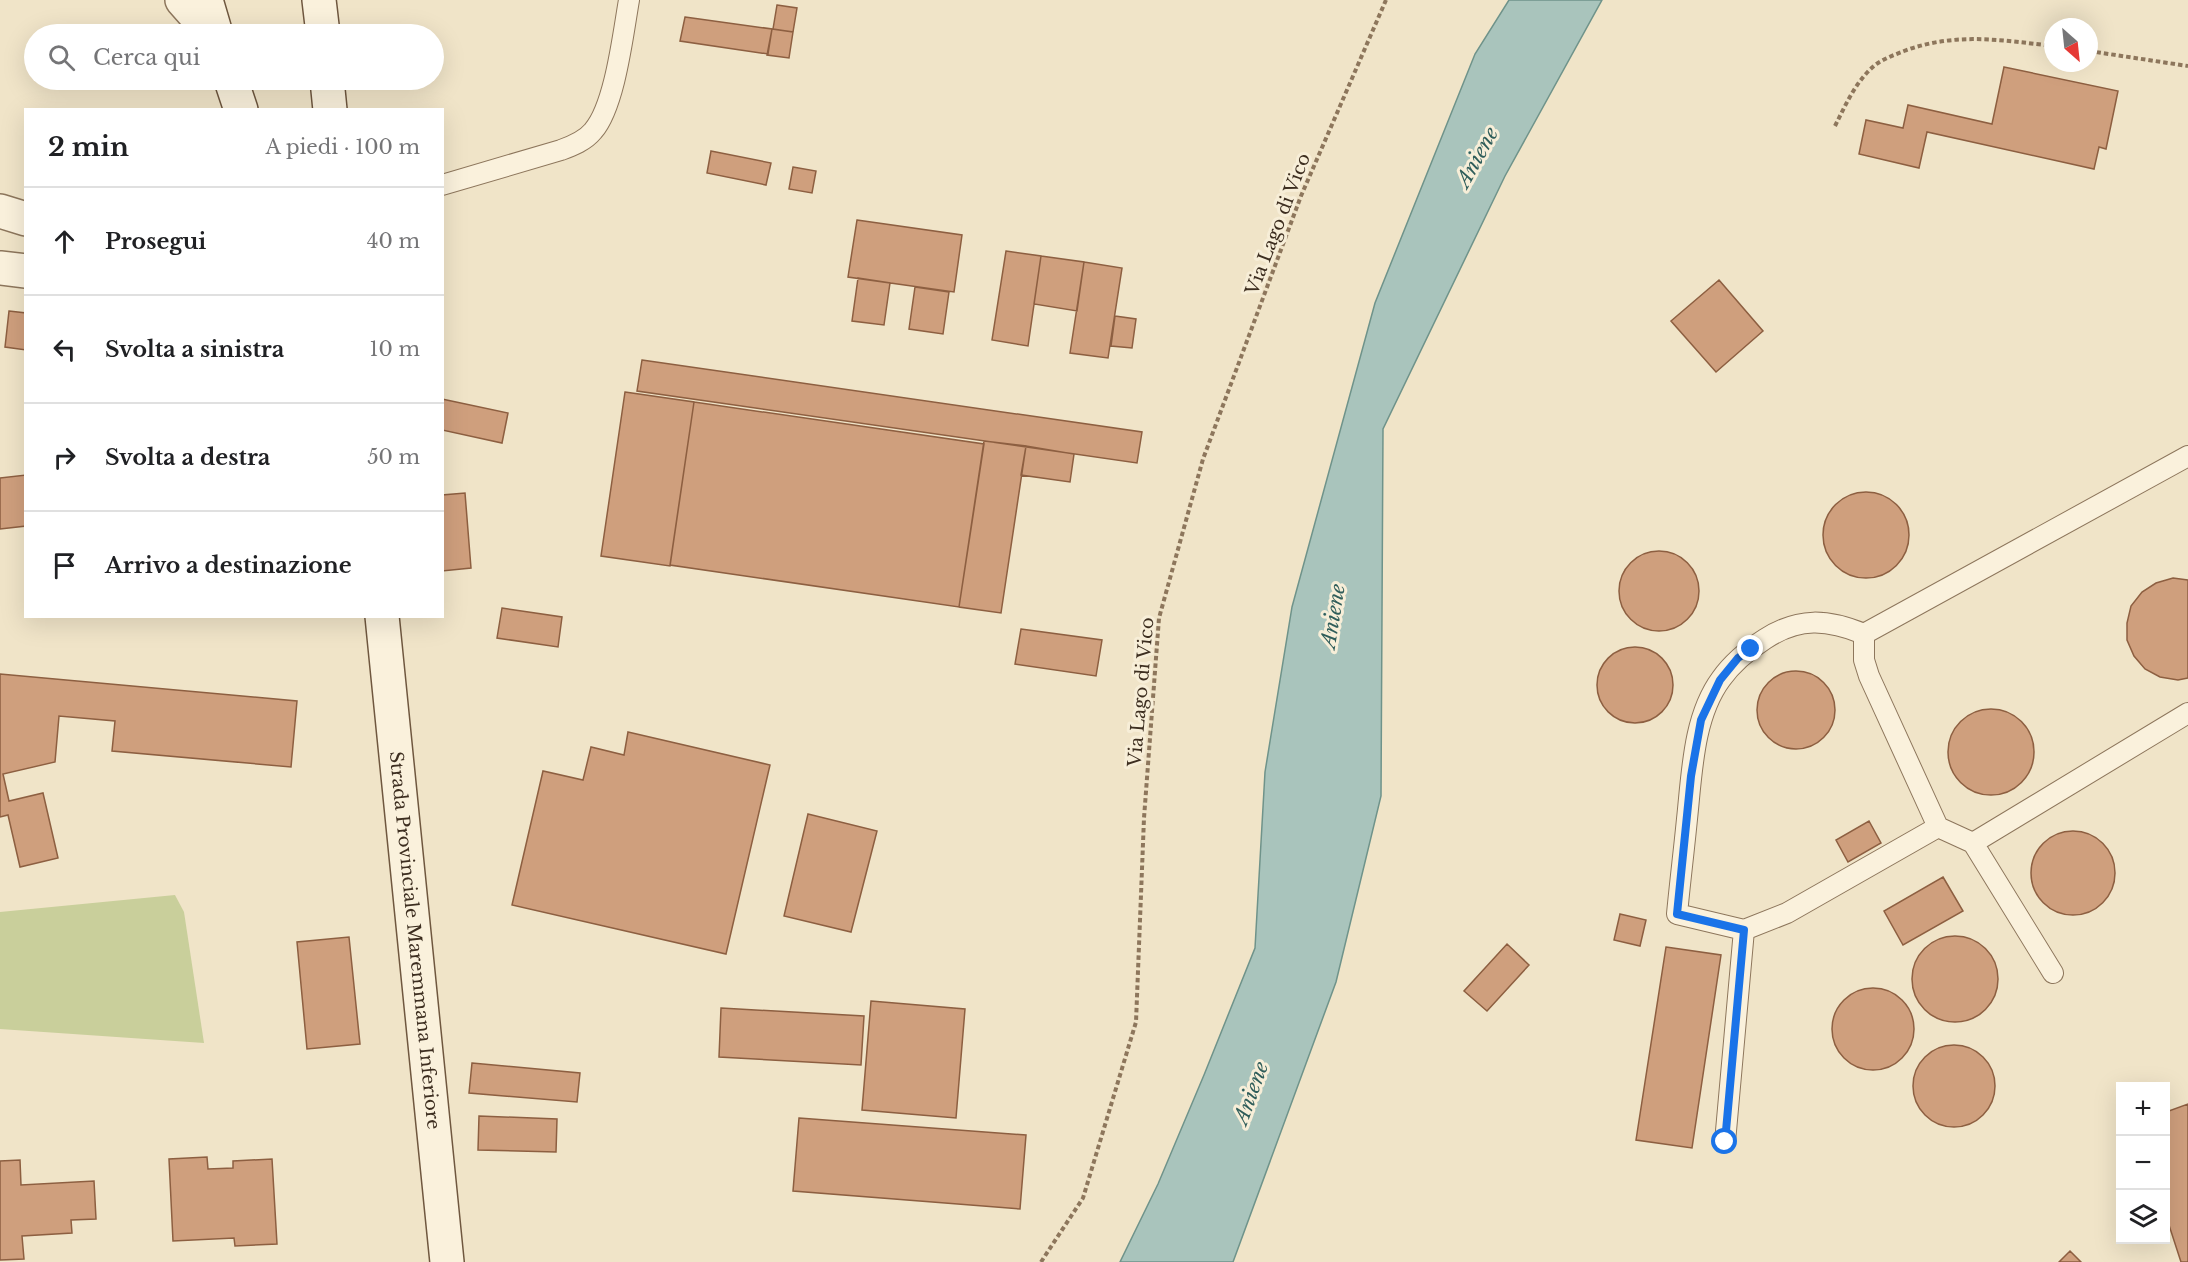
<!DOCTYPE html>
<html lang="it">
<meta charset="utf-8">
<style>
body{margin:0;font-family:"Libre Baskerville",serif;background:#f6f6f6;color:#202124}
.controls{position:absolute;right:18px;bottom:18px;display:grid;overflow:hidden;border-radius:0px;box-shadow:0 6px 24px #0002}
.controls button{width:54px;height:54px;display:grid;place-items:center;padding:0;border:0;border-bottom:2px solid #e0e0e0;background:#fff;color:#202124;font:30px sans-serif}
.compass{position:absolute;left:2044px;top:18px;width:54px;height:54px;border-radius:50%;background:#fff;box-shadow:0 6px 24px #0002;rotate:153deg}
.stop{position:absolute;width:18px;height:18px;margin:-14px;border:4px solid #1a73e8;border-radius:50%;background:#fff}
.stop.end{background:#1a73e8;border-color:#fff;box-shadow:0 2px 6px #0008}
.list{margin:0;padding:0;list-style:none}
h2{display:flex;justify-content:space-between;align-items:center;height:78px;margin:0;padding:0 24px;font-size:26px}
h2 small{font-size:20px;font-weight:400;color:#757577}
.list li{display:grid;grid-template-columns:39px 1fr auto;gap:18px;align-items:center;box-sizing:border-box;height:108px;padding:0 24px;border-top:2px solid #e0e0e0}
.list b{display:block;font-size:22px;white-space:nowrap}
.list em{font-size:20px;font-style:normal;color:#757577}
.icon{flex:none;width:33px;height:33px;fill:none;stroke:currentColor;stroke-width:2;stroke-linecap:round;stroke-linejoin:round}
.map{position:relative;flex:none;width:2188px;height:1262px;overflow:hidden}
.search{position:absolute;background:#fff;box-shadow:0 6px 24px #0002;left:24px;top:24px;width:420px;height:66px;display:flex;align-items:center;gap:15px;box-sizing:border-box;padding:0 21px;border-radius:33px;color:#757577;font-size:22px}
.panel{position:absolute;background:#fff;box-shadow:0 6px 24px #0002;left:24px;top:108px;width:420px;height:510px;border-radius:0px}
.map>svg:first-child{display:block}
.green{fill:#c9cf9b}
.water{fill:#a9c4bc;stroke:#6f938a;stroke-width:1.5}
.building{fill:#cf9f7d;stroke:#8d5f41;stroke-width:1.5}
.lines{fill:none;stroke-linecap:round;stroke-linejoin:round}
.lane-casing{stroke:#8d765c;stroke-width:22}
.street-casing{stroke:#8d765c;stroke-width:36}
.secondary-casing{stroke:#6f573f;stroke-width:36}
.path{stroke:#8d765c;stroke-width:4;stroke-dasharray:4.5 3;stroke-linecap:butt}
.lane{stroke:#faf1dc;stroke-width:20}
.street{stroke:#faf1dc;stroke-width:33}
.secondary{stroke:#faf1dc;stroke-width:33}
.route{stroke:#1a73e8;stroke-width:8}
.labels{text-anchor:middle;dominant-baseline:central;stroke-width:6;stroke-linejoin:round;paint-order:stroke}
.street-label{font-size:18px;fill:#3d2e20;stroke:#f7eed8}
.water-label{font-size:20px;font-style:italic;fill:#2f5d5a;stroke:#f7eed8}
</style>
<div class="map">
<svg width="2188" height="1262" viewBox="0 0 2188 1262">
<rect width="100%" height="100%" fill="#f0e4c8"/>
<path class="green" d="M175,895l9,17 20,131 -204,-14v-117z"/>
<path class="water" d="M1509,0h93l-97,176 -122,253 -2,367 -45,186 -103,280h-113l38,-78 46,-109 51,-127 10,-176 27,-165 83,-304 100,-249z"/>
<path class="building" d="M777,5l20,3 -4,24 -20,-3z
M685,17l87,12 -4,25 -88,-13z
M772,29l21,3 -4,26 -22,-3z
M2004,67l114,24 -12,58 -7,-2 -5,22 -167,-37 -8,36 -60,-14 7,-34 37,8 5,-23 84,19z
M711,151l60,12 -5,22 -59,-12z
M793,167l23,4 -4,22 -23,-4z
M857,220l105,15 -8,57 -106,-15z
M1006,251l35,5 -13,90 -36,-6z
M1041,256l43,6 -7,49 -43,-7z
M1084,262l38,6 -14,90 -38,-5z
M858,278l32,5 -6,42 -32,-4z
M1719,280l44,51 -47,41 -45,-51z
M915,287l34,5 -6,42 -34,-5z
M9,311l17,2v37l-21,-3z
M1115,316l21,3 -4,29 -21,-2z
M642,360l500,72 -5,31 -500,-72z
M625,392l69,10 -24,164 -69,-10z
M442,399l66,14 -6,30 -60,-13z
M694,402l290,42 -25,163 -289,-42z
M984,441l42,5 -25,167 -42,-6z
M1026,446l48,8 -4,28 -49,-7z
M26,475v51l-26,3v-51z
M1823 535a43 43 0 1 1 86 0a43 43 0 1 1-86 0Z
M465,493l6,75 -29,3v-76z
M1619 591a40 40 0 1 1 80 0a40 40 0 1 1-80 0Z
M2173,578l15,2v98l-10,2 -18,-3 -15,-8 -11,-13 -7,-16v-17l4,-17 11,-14 14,-9z
M502,608l60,9 -4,30 -61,-9z
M1021,629l81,11 -6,36 -81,-12z
M1597 685a38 38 0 1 1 76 0a38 38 0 1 1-76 0Z
M1757 710a39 39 0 1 1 78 0a39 39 0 1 1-78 0Z
M0,674l297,27 -6,66 -179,-16 3,-30 -56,-5 -4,46 -52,12 6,27 34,-8 15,65 -38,9 -12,-52 -8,2z
M1948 752a43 43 0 1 1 86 0a43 43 0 1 1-86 0Z
M628,732l142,33 -44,189 -214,-49 31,-134 40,9 8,-33 33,8z
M808,814l69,17 -26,101 -67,-16z
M1869,821l12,22 -33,19 -12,-22z
M2031 873a42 42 0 1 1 84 0a42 42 0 1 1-84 0Z
M1943,877l20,34 -60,34 -19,-34z
M1620,914l26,6 -6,26 -26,-6z
M1912 979a43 43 0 1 1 86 0a43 43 0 1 1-86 0Z
M349,937l11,107 -53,5 -10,-107z
M1507,944l22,21 -42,46 -23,-20z
M1666,947l55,8 -29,193 -56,-8z
M1832 1029a41 41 0 1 1 82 0a41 41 0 1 1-82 0Z
M871,1001l94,8 -9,109 -94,-8z
M721,1008l143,8 -3,49 -142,-8z
M1913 1086a41 41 0 1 1 82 0a41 41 0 1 1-82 0Z
M472,1063l108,10 -3,29 -108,-9z
M2188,1104v158h-7l-15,-46v-104z
M479,1116l78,3 -1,33 -78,-2z
M799,1118l227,17 -6,74 -227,-18z
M207,1157l1,12 25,-1v-7l39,-2 5,85 -42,2 -1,-8 -61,3 -4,-82z
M20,1160l1,25 73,-4 2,38 -25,1 1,13 -50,3 2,23 -24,1v-99z
M2070,1251l11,11h-22z"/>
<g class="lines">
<defs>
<path id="lane" d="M442,185l119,-35c11,-4 24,-9 32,-19 22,-25 30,-97 36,-131
M1973,843l215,-130
M1744,930l-67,-16c3,-32 7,-64 10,-95 5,-46 6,-102 34,-140 12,-17 27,-29 44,-40 34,-22 62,-20 99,-5
M2053,973l-80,-130 -35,-16 -69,-151 -5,-16v-26l324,-178
M1725,1142l19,-212 43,-17 151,-86"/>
<path id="street" d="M182,0l30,34
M0,211l26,8
M0,268l26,3"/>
<g id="secondary">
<path d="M206,0l10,34"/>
<path d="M319,0l4,34"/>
<path d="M231,80l10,30"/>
<path d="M327,80l3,30"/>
<path id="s1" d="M382,616l65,646"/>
</g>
</defs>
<use href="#lane" class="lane-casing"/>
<use href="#street" class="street-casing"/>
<use href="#secondary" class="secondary-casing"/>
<path class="path" d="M2089,51l99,15
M1835,126c11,-22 21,-45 40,-61 8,-6 19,-10 29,-14 51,-19 97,-11 149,-5
M1041,1262l42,-64 53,-176 8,-204 15,-200 44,-159 98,-263 85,-196"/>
<use href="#lane" class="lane"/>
<use href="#street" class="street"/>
<use href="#secondary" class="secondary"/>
</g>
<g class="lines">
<path class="route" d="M1725,1142l19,-212 -67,-16 14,-138 10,-56 19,-40 18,-22 13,-9"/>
</g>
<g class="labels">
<g class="street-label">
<text transform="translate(1278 224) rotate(-69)">Via Lago di Vico</text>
<text transform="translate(1141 692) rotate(-85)">Via Lago di Vico</text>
<text stroke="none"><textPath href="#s1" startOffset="326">Strada Provinciale Maremmana Inferiore</textPath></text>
</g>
<g class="water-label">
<text transform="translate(1477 157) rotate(-61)">Aniene</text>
<text transform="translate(1333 616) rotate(-81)">Aniene</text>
<text transform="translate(1251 1093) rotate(-70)">Aniene</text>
</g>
</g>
</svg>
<div class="controls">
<button>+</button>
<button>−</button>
<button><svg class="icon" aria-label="layers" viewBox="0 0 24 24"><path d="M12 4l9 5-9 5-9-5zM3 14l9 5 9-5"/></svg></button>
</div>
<svg class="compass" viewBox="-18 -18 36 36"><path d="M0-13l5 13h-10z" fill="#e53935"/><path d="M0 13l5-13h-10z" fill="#757577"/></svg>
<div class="stop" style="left:1725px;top:1142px"></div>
<div class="stop end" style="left:1751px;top:649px"></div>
<div class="search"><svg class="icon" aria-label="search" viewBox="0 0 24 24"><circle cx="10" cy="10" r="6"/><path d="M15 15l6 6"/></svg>Cerca qui</div>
<section class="panel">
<h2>2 min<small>A piedi · 100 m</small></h2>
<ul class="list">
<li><svg class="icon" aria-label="ahead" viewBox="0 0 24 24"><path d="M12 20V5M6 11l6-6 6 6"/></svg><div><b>Prosegui</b></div><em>40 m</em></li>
<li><svg class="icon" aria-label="left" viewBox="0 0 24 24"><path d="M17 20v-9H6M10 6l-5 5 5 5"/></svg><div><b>Svolta a sinistra</b></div><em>10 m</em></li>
<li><svg class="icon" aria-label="right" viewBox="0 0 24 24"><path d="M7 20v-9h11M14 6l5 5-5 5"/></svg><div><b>Svolta a destra</b></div><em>50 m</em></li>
<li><svg class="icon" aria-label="arrive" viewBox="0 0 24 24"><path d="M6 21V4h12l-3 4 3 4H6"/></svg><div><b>Arrivo a destinazione</b></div></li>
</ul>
</section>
</div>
